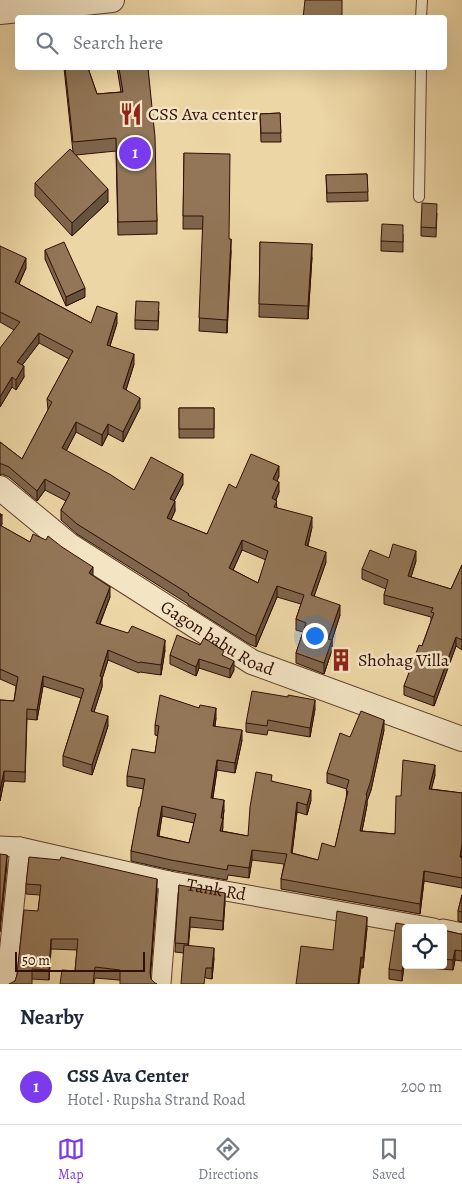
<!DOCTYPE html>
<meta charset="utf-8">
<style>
body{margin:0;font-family:Alegreya,serif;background:#f6f6f7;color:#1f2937}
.controls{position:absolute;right:15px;bottom:15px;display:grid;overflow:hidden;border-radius:5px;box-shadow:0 5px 20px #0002}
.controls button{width:45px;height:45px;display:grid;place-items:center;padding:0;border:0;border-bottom:1px solid #e0e1e3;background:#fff;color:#1f2937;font:25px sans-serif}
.scale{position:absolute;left:15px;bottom:12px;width:130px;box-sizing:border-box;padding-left:5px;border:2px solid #300e03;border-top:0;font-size:14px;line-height:18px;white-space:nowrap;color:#300e03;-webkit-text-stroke:4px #f3e4c4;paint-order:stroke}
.you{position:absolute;left:314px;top:635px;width:18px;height:18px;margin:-12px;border:4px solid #fff;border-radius:50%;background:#1a73e8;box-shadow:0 0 0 8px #1a73e833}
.badge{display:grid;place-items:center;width:32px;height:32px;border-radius:50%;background:#7c3aed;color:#fff;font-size:16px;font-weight:700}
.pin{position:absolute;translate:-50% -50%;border:2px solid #fff;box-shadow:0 1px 5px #0006}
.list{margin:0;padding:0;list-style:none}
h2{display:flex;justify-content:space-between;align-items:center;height:65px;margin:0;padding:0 20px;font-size:21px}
h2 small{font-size:16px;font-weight:400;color:#747a83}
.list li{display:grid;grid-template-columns:32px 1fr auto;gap:15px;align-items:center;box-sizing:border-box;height:75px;padding:0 20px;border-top:1px solid #e0e1e3}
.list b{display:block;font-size:19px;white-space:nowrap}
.list p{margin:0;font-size:16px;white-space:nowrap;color:#747a83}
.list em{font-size:16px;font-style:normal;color:#747a83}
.icon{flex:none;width:28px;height:28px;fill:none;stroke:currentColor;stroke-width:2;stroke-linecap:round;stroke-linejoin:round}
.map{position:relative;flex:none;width:462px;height:984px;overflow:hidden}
.search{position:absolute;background:#fff;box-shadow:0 5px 20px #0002;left:15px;right:15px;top:15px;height:55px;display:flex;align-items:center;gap:12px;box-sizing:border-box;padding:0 18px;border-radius:5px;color:#747a83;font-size:19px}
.sheet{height:140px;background:#fff}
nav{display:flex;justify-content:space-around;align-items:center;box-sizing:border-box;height:70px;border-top:1px solid #e0e1e3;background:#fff;font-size:14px;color:#747a83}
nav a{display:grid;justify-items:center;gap:2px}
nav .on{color:#7c3aed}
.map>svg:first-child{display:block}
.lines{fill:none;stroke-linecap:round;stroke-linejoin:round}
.service-casing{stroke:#5f402c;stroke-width:12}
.minor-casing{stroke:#5f402c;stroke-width:21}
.tertiary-casing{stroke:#5f402c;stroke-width:26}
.service{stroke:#f3e4c4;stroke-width:10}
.minor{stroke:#f3e4c4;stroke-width:19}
.tertiary{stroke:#f3e4c4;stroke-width:24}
.wall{fill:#7e654b;stroke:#300e03;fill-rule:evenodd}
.shaded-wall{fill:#66533d;stroke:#300e03}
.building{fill:#927657;stroke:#300e03;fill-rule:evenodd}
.labels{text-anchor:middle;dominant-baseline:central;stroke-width:5;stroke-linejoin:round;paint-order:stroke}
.poi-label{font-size:18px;fill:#300e03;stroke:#f3e4c4;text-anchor:start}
.street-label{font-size:18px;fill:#300e03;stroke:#f3e4c4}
</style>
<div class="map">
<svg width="462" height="984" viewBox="0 0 462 984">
<rect width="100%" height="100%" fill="#edd6a5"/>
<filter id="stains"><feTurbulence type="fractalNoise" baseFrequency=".004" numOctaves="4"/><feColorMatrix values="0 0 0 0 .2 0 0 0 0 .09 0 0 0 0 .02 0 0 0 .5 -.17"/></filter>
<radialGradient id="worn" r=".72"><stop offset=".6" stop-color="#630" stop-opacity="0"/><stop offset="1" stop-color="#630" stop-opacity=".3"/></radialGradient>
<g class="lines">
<defs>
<path id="service" d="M421,18l1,-18
M419,197l2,-129"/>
<g id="minor">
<path id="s1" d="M0,846l20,1 149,34 265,47"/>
<path d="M443,929l19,4"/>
<path d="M6,984l14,-137"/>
<path d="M161,984l8,-103"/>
</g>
<g id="tertiary">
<path d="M0,12l112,-12"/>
<path id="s2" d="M0,488l69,57 183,117 210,77"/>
</g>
</defs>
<use href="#service" class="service-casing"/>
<use href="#minor" class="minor-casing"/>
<use href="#tertiary" class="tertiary-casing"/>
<use href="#service" class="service"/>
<use href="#minor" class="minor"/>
<use href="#tertiary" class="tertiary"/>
</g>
<path class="wall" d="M64,68h24l9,26 24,-2 -4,-24h31l9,153v13l-39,1 -2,-84 -40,4 32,47 -36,34 -37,-40v-13l38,-31z
M280,113l1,29h-20l-1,-28z
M184,153l45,86 2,13 -4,81 -28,-2 4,-102h-20z
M367,174l1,27 -41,1 -1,-27z
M437,213l-1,24 -15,-1v-9z
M403,234v18l-22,-1v-10z
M260,242l52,15 -4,62 -49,-2z
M0,246l26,22 -7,16 72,39h26l-7,23 24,18 -8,26 14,18 -17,34 -15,-8 -6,12 -26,-14 -10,19 68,39 49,-6 -9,17 1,10 -4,9 36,14 29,-46 43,-12 -2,5 2,11 -3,8 1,8 35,19 -4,19 18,16 -12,34 26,19 -8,25v10l-8,24 -28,-11v-10l7,-21 -7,-2v-11l5,-15 -24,-7 -21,50 -7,-3 -61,-39v-1l-111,-70 -16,-14v-10l5,-9 -21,-11 -8,11 -28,-24 -7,-3 -2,1v-33l22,17 26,-49 -1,-11 22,-40 -30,-16 -17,22 2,12 -8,13 -4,-3 -12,20 14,-77 -14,-8zM242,550l24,10 -8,23 -25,-13z
M45,250l40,47 -19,9 -21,-47z
M159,311l-1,19 -23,-1v-9z
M179,408h35v30h-35z
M0,513l2,11 -1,2 29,16 63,34 17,21 -10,27 65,26 -4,25 -21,-3 -1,1 -31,-13 -6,19v8l-8,25 14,14 -16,49 -29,-9v-10l18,-58 -38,-12 -6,34 -10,-1 -2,63 -21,-1 -4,20v-101l14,1 2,-15 -16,-7z
M389,558l27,3 -5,16 40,12 11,-24v85l-6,-4 -22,60 -30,-11v-9l18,-40 9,-25v-4l-47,-13v-9l2,-6 -24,-10v-10z
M170,655l54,1 10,14 -4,8 -31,-10 -3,8 -26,-12z
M288,697l27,12 -5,28 -42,-7 -1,5 -21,-3v-9z
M199,708l17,10 -1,8 27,14 -7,33 -18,-3 -4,28 11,12 -1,8 -1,13 26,5 24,-55 39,19 -4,15 -10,-3 -5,41 26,7 17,-13 11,-48 1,-10 -20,-6v-10l23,-36 34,-7 -13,60 -4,11v4l-5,26 33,3 6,-38 34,-21 -4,14 31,4v95l-38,-7 -4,33 -139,-25v-10l3,-15 -32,-4 -3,18 -21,-3 -1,5 -56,-10 -40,-9v-10l13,-62 -17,-3v-10l28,-23 3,-17 -3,-1v-10zM162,816l32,7 -5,20 -30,-7z
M26,884l131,6 -7,86 1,3 4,4 -60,-5 -1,6h-34l15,-13 2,-21 -26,-1 -2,31 -17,-1 -21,5 4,-3 2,-6 21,-64 2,-16 -14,-1z
M179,885l46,17 -2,28 -33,-3 -2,18 26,13 -2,21 -6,-1 -22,-25 -9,-1z
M462,895v27l-4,-1v-10z
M367,928l-4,40h-2l-28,-18z
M406,928v37h37v-35l17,4h2v27l-7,-1 -2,10 -49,-4 -2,15 -13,-2v-10z"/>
<path class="shaded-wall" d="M108,189v13l-36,34v-13z
M231,239v13l-4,81v-13z
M312,244v13l-4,62v-13z
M26,258v10l-11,24v-10z
M85,288v9l-19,9v-9z
M117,313v10l-10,32v-10z
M39,333v10l-22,29v-10z
M134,354v10l-11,35v-11z
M24,366v11l-8,13v-10z
M12,377v10l-12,20v-10z
M140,398v10l-17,34v-10z
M76,422v10l-14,27v-11z
M108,424v10l-6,12v-11z
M279,466v10l-6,14v-11z
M183,474v10l-13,25v-10z
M45,479v11l-8,11v-10z
M279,482v10l-7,17v-11z
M175,501v10l-8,17v-10z
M2,514v10l-2,3v-10z
M312,517v10l-7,28v-10z
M242,540v10l-13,29v-11z
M416,551v10l-8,25v-10z
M326,552v10l-15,43v-10z
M93,567v9l-4,-3z
M277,586v11l-21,50v-11z
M110,587v10l-14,36v-10z
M340,605v10l-8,25v10l-8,24v-11l4,-24z
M456,637v9l-22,60v-9z
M165,640v10l-4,25v-10z
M108,650v10l-6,19v8l-11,34v-10l9,-35z
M199,659v9l-3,8v-9z
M234,661v9l-4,8v-9z
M43,676v10l-6,34v-10z
M315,700v9l-5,28v-9z
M216,708v10l-3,18v-10z
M108,716v10l-16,49v-10z
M384,720v10l-13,60 -4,11v4l-7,36v-10l6,-36z
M242,730v10l-7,33v-10z
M217,760v10l-6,38v-10z
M435,765v10l-6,24v-10z
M4,771v10l-4,20v-10z
M311,790v10l-4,15v-10z
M224,800v10l-1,9v-1v10l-3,13 1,-23z
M297,802v10l-6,51v-10z
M162,806v10l-5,30v-10z
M462,844v10l-2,13v-10z
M252,850v10l-3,18v-10z
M7,855v10l-7,67v-10z
M424,871v10l-4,33v-10z
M157,879v11l-7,93v-10z
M225,893v9l-2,28v-9z
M190,917v10l-2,26v-9z
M367,917v11l-4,40v-10z
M51,939v10l-2,31v-10z
M214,948v10l-2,21v-11z
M455,950v10l-2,10v-10z
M404,956v10l-2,15v-10z
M361,957v11l-2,16h-1z"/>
<path class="building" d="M305,0h37v18h-39z
M65,68h23l9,26 26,-2 -4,-24h29l7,69 2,84 -39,1 -2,-84 -43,4z
M280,113l1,20h-20l-1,-19z
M70,149l38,40 -36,34 -37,-40z
M184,153l46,1 -1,85h2l-4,81 -28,-2 4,-102h-20z
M367,174l1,18 -41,1 -1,-18z
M422,203l15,1 -1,24 -15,-1z
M382,224l21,1v17l-22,-1z
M64,242l21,46 -19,9 -21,-47z
M260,242l52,2 -4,62 -49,-2z
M0,246l26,12 -11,24 76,41 6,-17 20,7 -10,32 27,9 -11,34 17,10 -17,34 -15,-8 -6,11 -26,-13 -14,26 49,27 23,15 17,-33 32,17 -13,25 5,2 -8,17 40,16 22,-50 7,4 15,-34 28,12 -6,13 6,3 -7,16 5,3 -3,6 38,10 -7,28 21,7 -15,43 29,10 -12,34 4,1 -8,23 -28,-10 10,-30 -10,-4 8,-24 -27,-9 -21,50 -7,-3 -61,-38 1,-1 -112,-70 -16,-14 9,-17 -25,-14 -8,12 -28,-24 -7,-3h-2v-22l22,17 30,-57 -5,-3 26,-48 -34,-18 -22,29 7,4 -8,14 -4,-3 -12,20v-49l20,-26 -20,-10zM242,540l26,11 -10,32 -29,-15z
M136,301l23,1 -1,19 -23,-1z
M179,408h35v21h-35z
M0,525l30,17 3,-8 13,6 2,-4 14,11 31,20 -4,6 21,14 -14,36 32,10 4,-7 33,14 -4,25 -21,-3 -1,1 -31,-13 -8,26 2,1 -11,34 17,5 -16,49 -29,-9 21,-67 -41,-13 -6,34 -10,-1 -2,63 -21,-1 -4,20v-91l14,1 4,-24 -18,-8z
M393,544l23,7 -8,25 43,13 11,-24v75l-6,-3 -22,60 -30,-11 15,-41 3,1 12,-33 -3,-1 2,-4 -49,-13 4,-15 -26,-11 8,-19 19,8z
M177,635l23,10 4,-7 20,13 -2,4 12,6 -4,8 -31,-10 -3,8 -26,-12z
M252,691l36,6v-2l27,5 -5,28 -42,-8 -1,6 -21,-3z
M160,695l39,13 1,-3 16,3 -3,18 29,4 -7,33 -18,-3 -6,38 13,2 -3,18h2l-3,13 28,5 2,-29 6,-35 16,3 -1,6 40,9 -4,15 -10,-3 -6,51 27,7 4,-17 13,4 13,-56h-2l3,-11 -22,-7 13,-40 10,4 11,-26 23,9 -13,60 -5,15h1l-7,36 35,3 1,-38h5l2,-36 32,5 -6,24 33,4v51l-2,13 2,1v20l-38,-7 -4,33 -139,-25 6,-25 -35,-4 -3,18 -21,-3 -1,5 -56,-10 -40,-9 8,-44h1l5,-28 -18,-3 5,-27 23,4 4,-27 -4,-1zM162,806l34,8 -7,29 -32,-7z
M0,854l7,1 -7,67z
M29,857l31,3 1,-3 96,22 -7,94 1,6 4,4 2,1h-37v-14l-25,-3 -2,17h-33l2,-14 13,1 3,-32h-27l-2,31 -17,-1v15h-23l6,-3 2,-6 7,-65 14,1 3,-26 -15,-1z
M179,885l46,8 -2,28 -33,-4 -2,27 -13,-1z
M462,895v17l-4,-1z
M337,911l30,6 -4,41 -2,-1 -3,27h-62l5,-38 32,4z
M396,923l28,5h-18v28h-2l-2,15 -13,-2z
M443,930l17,4h2v17l-7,-1 -2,10 -10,-1z
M184,945l30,3 -2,20h-6l-2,16h-23z"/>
<defs>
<symbol id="restaurant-bare" viewBox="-9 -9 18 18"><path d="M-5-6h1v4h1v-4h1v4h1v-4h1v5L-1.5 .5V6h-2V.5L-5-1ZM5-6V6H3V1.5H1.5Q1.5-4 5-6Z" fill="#8f2418" stroke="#f3e4c4" stroke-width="2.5" paint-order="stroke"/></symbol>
<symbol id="building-bare" viewBox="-9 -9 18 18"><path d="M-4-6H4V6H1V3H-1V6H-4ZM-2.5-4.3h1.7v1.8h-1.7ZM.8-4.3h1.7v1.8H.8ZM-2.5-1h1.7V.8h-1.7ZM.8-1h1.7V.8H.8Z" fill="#8f2418" stroke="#f3e4c4" stroke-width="2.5" paint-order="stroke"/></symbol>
</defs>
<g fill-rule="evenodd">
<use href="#restaurant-bare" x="115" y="98" width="32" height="32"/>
<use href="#building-bare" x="325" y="644" width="32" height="32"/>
</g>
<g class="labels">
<g class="poi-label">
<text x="148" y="114">CSS Ava center</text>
<text x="358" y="660">Shohag Villa</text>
</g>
<g class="street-label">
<text stroke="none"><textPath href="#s2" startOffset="265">Gagon babu Road</textPath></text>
<text stroke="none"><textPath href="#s1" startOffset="221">Tank Rd</textPath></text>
</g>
</g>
<rect width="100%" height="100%" filter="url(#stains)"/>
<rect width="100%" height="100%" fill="url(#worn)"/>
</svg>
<div class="controls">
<button><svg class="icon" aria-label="locate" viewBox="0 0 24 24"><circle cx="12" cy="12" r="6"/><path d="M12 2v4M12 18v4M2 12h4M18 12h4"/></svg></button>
</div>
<div class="scale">50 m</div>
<div class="you"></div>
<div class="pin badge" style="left:135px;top:153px">1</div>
<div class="search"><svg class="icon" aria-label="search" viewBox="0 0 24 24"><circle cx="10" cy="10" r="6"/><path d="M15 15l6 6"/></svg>Search here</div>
</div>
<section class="sheet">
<h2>Nearby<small></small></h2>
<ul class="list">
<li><span class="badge">1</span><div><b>CSS Ava Center</b><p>Hotel · Rupsha Strand Road</p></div><em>200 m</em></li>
</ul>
</section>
<nav>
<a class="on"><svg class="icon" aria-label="map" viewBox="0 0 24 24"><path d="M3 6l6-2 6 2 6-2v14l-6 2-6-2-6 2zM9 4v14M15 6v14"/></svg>Map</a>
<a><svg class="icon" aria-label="directions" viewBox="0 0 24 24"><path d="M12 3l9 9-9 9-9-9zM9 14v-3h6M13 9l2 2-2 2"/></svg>Directions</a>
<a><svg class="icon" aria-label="saved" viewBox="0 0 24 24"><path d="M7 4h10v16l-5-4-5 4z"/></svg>Saved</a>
</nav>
